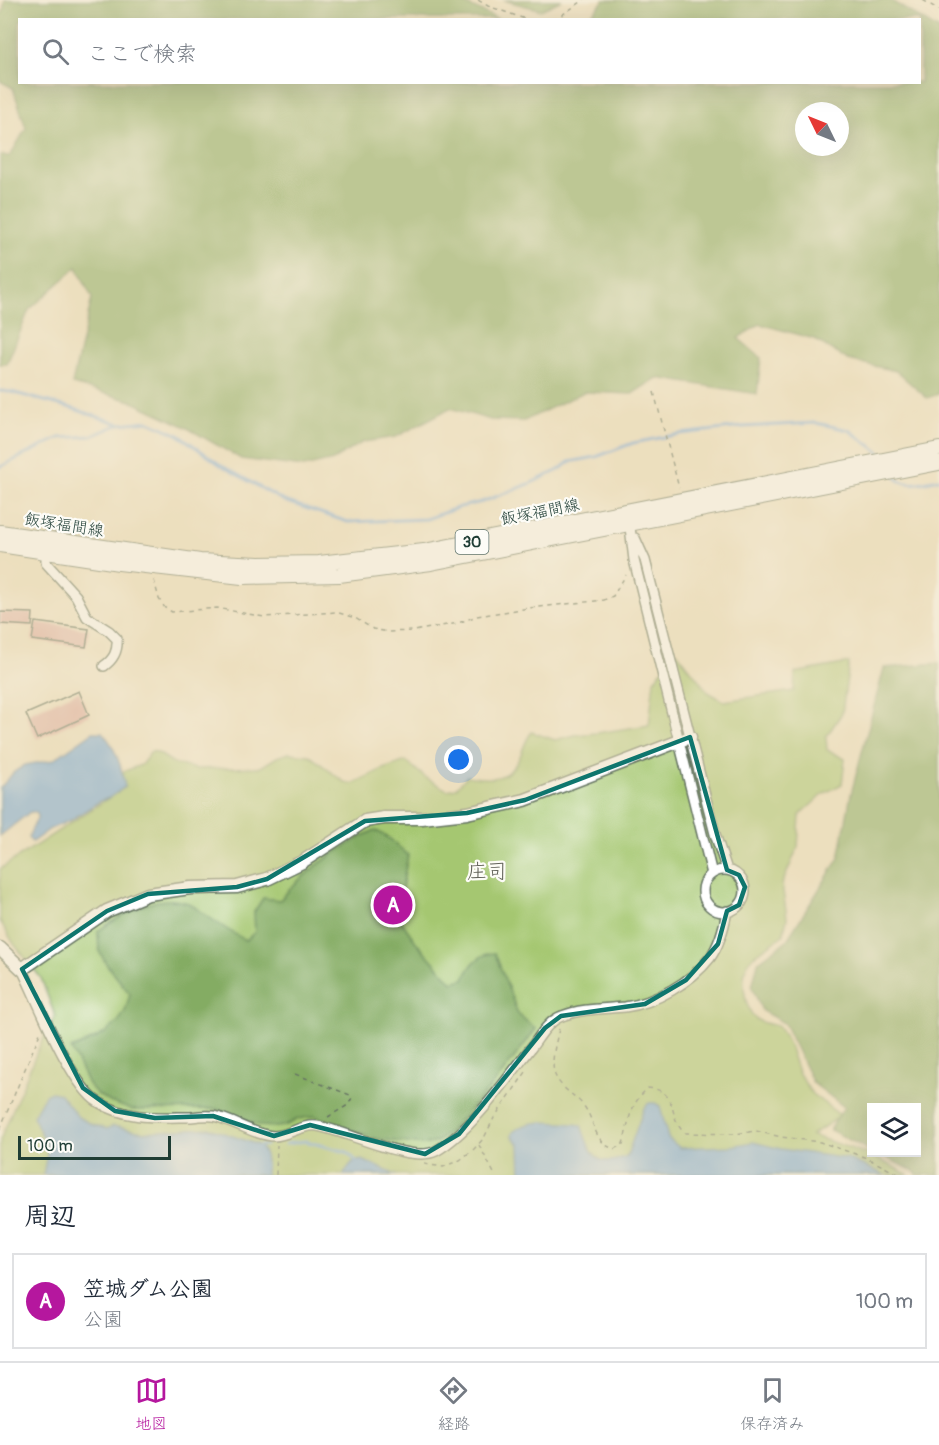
<!DOCTYPE html>
<html lang="ja">
<meta charset="utf-8">
<style>
body{margin:0;font-family:Pangolin,"Klee One",sans-serif;background:#f6f6f7;color:#1f2937}
.controls{position:absolute;right:18px;bottom:18px;display:grid;overflow:hidden;border-radius:0px;box-shadow:0 6px 24px #0002}
.controls button{width:54px;height:54px;display:grid;place-items:center;padding:0;border:0;border-bottom:2px solid #e0e1e3;background:#fff;color:#1f2937;font:30px sans-serif}
.compass{position:absolute;left:795px;top:102px;width:54px;height:54px;border-radius:50%;background:#fff;box-shadow:0 6px 24px #0002;rotate:313deg}
.scale{position:absolute;left:18px;bottom:15px;width:153px;box-sizing:border-box;padding-left:6px;border:3px solid #1f3d34;border-top:0;font-size:16px;line-height:21px;white-space:nowrap;color:#1f3d34;-webkit-text-stroke:4px #fdfcf7;paint-order:stroke}
.you{position:absolute;left:459px;top:760px;width:21px;height:21px;margin:-15px;border:4px solid #fff;border-radius:50%;background:#1a73e8;box-shadow:0 0 0 9px #1a73e833}
.badge{display:grid;place-items:center;width:39px;height:39px;border-radius:50%;background:#b5179e;color:#fff;font-size:20px;font-weight:700}
.pin{position:absolute;translate:-50% -50%;border:3px solid #fff;box-shadow:0 2px 6px #0006}
.list{margin:0;padding:0;list-style:none}
h2{display:flex;justify-content:space-between;align-items:center;height:78px;margin:0;padding:0 24px;font-size:26px}
h2 small{font-size:20px;font-weight:400;color:#747a83}
.list li{display:grid;grid-template-columns:39px 1fr auto;gap:18px;align-items:center;box-sizing:border-box;height:96px;margin:0 12px 12px;padding:0 12px;border:2px solid #e0e1e3;border-radius:0px}
.list b{display:block;font-size:22px;white-space:nowrap}
.list p{margin:0;font-size:20px;white-space:nowrap;color:#747a83}
.list em{font-size:20px;font-style:normal;color:#747a83}
.icon{flex:none;width:33px;height:33px;fill:none;stroke:currentColor;stroke-width:2;stroke-linecap:round;stroke-linejoin:round}
.map{position:relative;flex:none;width:939px;height:1175px;overflow:hidden}
.search{position:absolute;background:#fff;box-shadow:0 6px 24px #0002;left:18px;right:18px;top:18px;height:66px;display:flex;align-items:center;gap:15px;box-sizing:border-box;padding:0 21px;border-radius:0px;color:#747a83;font-size:22px}
.sheet{height:186px;background:#fff}
nav{display:flex;justify-content:space-around;align-items:center;box-sizing:border-box;height:84px;border-top:2px solid #e0e1e3;background:#fff;font-size:16px;color:#747a83}
nav a{display:grid;justify-items:center;gap:3px}
nav .on{color:#b5179e}
.map>svg:first-child{display:block}
.green{fill:#a5c771;stroke:#628252;stroke-width:1.5}
.forest{fill:#84ac63;stroke:#52744c;stroke-width:1.5;fill-rule:evenodd}
.water{fill:#6da5dc;stroke:#467188;stroke-width:1.5}
.lines{fill:none;stroke-linecap:round;stroke-linejoin:round}
.stream{stroke:#6da5dc;stroke-width:3}
.building{fill:#dda89e}
.street-casing{stroke:#677664;stroke-width:12}
.secondary-casing{stroke:#677664;stroke-width:15}
.primary-casing{stroke:#677664;stroke-width:16}
.path{stroke:#677664;stroke-width:1.5;stroke-dasharray:4.5 4.5;stroke-linecap:butt}
.street{stroke:#fff;stroke-width:9}
.secondary{stroke:#fff;stroke-width:12}
.primary{stroke:#fff;stroke-width:14}
.marked{fill:none;stroke:#0f766e;stroke-width:4.5;stroke-linejoin:round}
.labels{text-anchor:middle;dominant-baseline:central;stroke-width:4.5;stroke-linejoin:round;paint-order:stroke}
.shield{fill:#fdfcf7;stroke:#62766e;stroke-width:1.5}
.shield-label{font-size:15px;font-weight:bold;fill:#1f3d34}
.street-label{font-size:16px;fill:#1f3d34;stroke:#fdfcf7}
.quarter-label{font-size:20px;fill:#626259;stroke:#fdfcf7}
</style>
<div class="map">
<svg width="939" height="1175" viewBox="0 0 939 1175">
<rect width="100%" height="100%" fill="#fdfcf7"/>
<filter id="ink" filterUnits="userSpaceOnUse"><feTurbulence type="fractalNoise" baseFrequency=".0167" numOctaves="2"/><feDisplacementMap in="SourceGraphic" scale="12" xChannelSelector="R" yChannelSelector="G"/><feConvolveMatrix kernelMatrix="1 2 1 2 8 2 1 2 1" color-interpolation-filters="sRGB"/></filter>
<filter id="wash" filterUnits="userSpaceOnUse"><feTurbulence type="fractalNoise" baseFrequency=".008" numOctaves="4" result="noise"/><feDisplacementMap in="SourceGraphic" scale="24" xChannelSelector="R" yChannelSelector="G"/><feGaussianBlur stdDeviation="1.35" result="paint"/><feColorMatrix in="noise" values="0 0 0 0 0 0 0 0 0 0 0 0 0 0 0 0 0 1.4 0 .05"/><feComposite in="paint" operator="in"/></filter>
<g filter="url(#wash)">
<rect width="100%" height="100%" fill="#ecdfbe"/>
<path class="green" d="M677,652l31,40 16,9 70,-10 1,-18 54,-10 -7,50 -16,24 1,13 18,9 -3,25 -19,10 -23,21 -2,32 -16,37 5,34 -4,17c-11,9 -29,17 -36,30 -6,14 -3,38 6,51 5,7 17,8 25,10l10,16 10,30 14,22 29,22 -30,19 59,20 39,20h-909v-35l39,-93 16,-31 -14,-38 -27,-34 -14,-23v-52l124,-81 -2,-16 19,-7 11,-14 6,2 17,11 21,5 65,-2 16,-10 12,-4 20,2 35,27 8,2 31,-15 23,-8 20,17 21,12 9,-2 11,-12c18,3 36,6 48,-11 8,-10 8,-23 17,-33l23,8 20,-5 22,-2 52,-8 5,-45z"/>
<path class="forest" d="M5,0h451l42,19 -478,1v62h900v-62l-332,-1 16,-19h286l49,30v364l-12,4 -31,-27 -48,-11 -34,-21 -54,-15 -22,14 23,20 -4,36 -100,-16 -25,16 -48,-2 -60,29 -33,-1 -41,-12 -54,29 -33,5 -30,18 -29,7 -63,-8 -57,-33 -53,-25 -59,-17 20,-86 -15,-31 -48,43 -22,54h-7v-209l10,1 16,-28 -13,-40 -13,-7v-66l3,-3zM804,111h36v36h-36z
M503,0h59l-21,10z
M939,663v512h-22l-1,-3 -40,-19 40,-1v-44h-44l-1,43 -41,-21 14,-23 -31,-24 -29,-60 -22,-12 -10,-24 6,-25 29,-22 52,-82 12,-64 33,-126z
M375,830l14,8 19,17 -11,60 19,27 36,40 12,-3c6,-14 15,-26 31,-26l23,61 18,15 -39,51 -49,53 -11,9 -13,3 -47,-6 -63,-23 -16,3 -13,7 -9,1 -15,-1 -45,-17 -84,1 -22,-8 -13,-8 -9,-10 -17,-35c18,-7 43,-17 53,-36 3,-5 4,-13 6,-19l-23,-29 -8,-14 -1,-20c25,-17 58,-39 90,-28 5,2 10,7 15,10 14,10 28,20 43,27l9,-8 -1,-20 9,-14 17,2c25,-30 61,-53 95,-70z"/>
<path class="water" d="M93,732h9c13,14 20,36 23,55l-16,11 -9,3 -29,19 -21,9 -18,13 -4,-4 10,-22 -2,-4h-6l-30,24v-48l14,-16 11,-7 28,-5z
M51,1092l9,2 18,23 15,8 14,4 6,-3 30,6 66,-4 47,16c12,7 10,19 10,31h-223l5,-26 -15,-33 12,-21z
M649,1103h6l5,3 8,32 12,10 52,-2 21,-4 28,7 67,10 37,16h-364l-1,-30 -8,-9 1,-4c17,-15 47,-9 68,-7 9,26 14,46 46,31l17,-48z
M362,1160l34,15h-53l10,-13z"/>
<g class="lines">
<path class="stream" d="M0,391l11,1 60,16 49,16
M0,467l59,-29 33,-2 28,-12 28,-3 31,14 43,31 62,35 64,21 78,-3 34,-12 22,-5 47,-18 30,-14 10,-8 27,-5 37,-14 47,-9 62,-7 74,-4 33,7 29,21 4,6
M894,475c9,14 30,7 45,4
M286,1144l19,-3 42,11 9,9
M259,1146l7,-1"/>
</g>
<g id="blocks">
<path class="building" d="M0,612l33,1 -1,13 -32,-2z
M35,622l54,7 -3,18 -54,-7z
M79,691l10,24 -52,24 -11,-25z"/>
</g>
</g>
<g filter="url(#ink)">
<use href="#blocks" fill-opacity="0" stroke="#677664" stroke-width="1.5"/>
<g class="lines">
<defs>
<path id="street" d="M629,519l5,41 78,314
M635,538l10,22 70,274 12,36
M46,548v15l30,33 11,21 22,14 8,8c1,12 -3,20 -13,27
M703 891a21 21 0 1 1 42 0a21 21 0 1 1-42 0Z
M22,969c15,30 49,117 76,133 29,18 60,15 93,15 7,-1 15,-2 22,-1 19,3 43,20 61,20 15,0 27,-12 43,-10 28,4 94,38 119,25 35,-20 70,-71 95,-103 9,-12 17,-27 31,-32 20,-8 43,-7 63,-9 31,-4 66,-25 85,-49 10,-14 14,-30 17,-47"/>
<path id="secondary" d="M0,948l22,21 85,-58 41,-17 42,-6 47,-1 30,-8 35,-17 63,-41 19,-3h38l45,-5 58,-13 165,-63"/>
<path id="primary" d="M0,532l200,29 59,3 60,-1 105,-12 515,-102
M0,545l119,18 123,14 97,-2 92,-12 508,-100"/>
</defs>
<use href="#street" class="street-casing"/>
<use href="#secondary" class="secondary-casing"/>
<use href="#primary" class="primary-casing"/>
<path class="path" d="M478,0l10,6 40,14
M923,0l16,10
M554,20l30,-20
M654,392l25,96
M154,580l5,19 6,9 7,4 45,-4 47,9 72,-5 19,6 18,11 15,3 26,-1 44,-8 19,-7 52,-8 75,-8 9,-4 13,-21
M559,1029c-3,13 -9,33 -4,46 6,14 19,19 28,30 13,16 9,36 31,44l9,-5c7,-24 5,-38 25,-56 32,2 19,31 37,45l50,1 21,-3 25,6 39,5 47,16 33,17
M295,1074l55,21 2,3 -4,7 -20,12
M0,1129l40,-96
M479,1145l16,30
M424,1164l19,3 17,-7 14,-11 10,-11 10,-20 32,-46
M276,1175l1,-30"/>
<use href="#street" class="street"/>
<use href="#secondary" class="secondary"/>
<use href="#primary" class="primary"/>
</g>
</g>
<path d="M0 0H939V1175H0ZM690,737l37,133 12,5 6,12 -6,18 -12,6 -9,33 -32,36 -41,24 -84,12 -16,12 -86,106 -34,20 -115,-29 -36,11 -61,-20 -58,2 -40,-7 -32,-23 -61,-119 85,-58 41,-17 89,-7 30,-8 98,-58 102,-8 58,-13z" fill="#ecdfbe" fill-opacity=".55" fill-rule="evenodd"/>
<path class="marked" d="M690,737l37,133 12,5 6,12 -6,18 -12,6 -9,33 -32,36 -41,24 -84,12 -16,12 -86,106 -34,20 -115,-29 -36,11 -61,-20 -58,2 -40,-7 -32,-23 -61,-119 85,-58 41,-17 89,-7 30,-8 98,-58 102,-8 58,-13z"/>
<g class="labels">
<rect class="shield" x="455.5" y="530" width="33" height="24" rx="4.5"/>
<g class="shield-label">
<text x="472" y="542">30</text>
</g>
<g class="street-label">
<text transform="translate(540 512) rotate(-11)">飯塚福間線</text>
<text transform="translate(64 525) rotate(9)">飯塚福間線</text>
</g>
<g class="quarter-label">
<text x="487" y="871">庄司</text>
</g>
</g>
</svg>
<div class="controls">
<button><svg class="icon" aria-label="layers" viewBox="0 0 24 24"><path d="M12 4l9 5-9 5-9-5zM3 14l9 5 9-5"/></svg></button>
</div>
<svg class="compass" viewBox="-18 -18 36 36"><path d="M0-13l5 13h-10z" fill="#e53935"/><path d="M0 13l5-13h-10z" fill="#747a83"/></svg>
<div class="scale">100 m</div>
<div class="you"></div>
<div class="pin badge" style="left:393px;top:905px">A</div>
<div class="search"><svg class="icon" aria-label="search" viewBox="0 0 24 24"><circle cx="10" cy="10" r="6"/><path d="M15 15l6 6"/></svg>ここで検索</div>
</div>
<section class="sheet">
<h2>周辺<small></small></h2>
<ul class="list">
<li><span class="badge">A</span><div><b>笠城ダム公園</b><p>公園</p></div><em>100 m</em></li>
</ul>
</section>
<nav>
<a class="on"><svg class="icon" aria-label="map" viewBox="0 0 24 24"><path d="M3 6l6-2 6 2 6-2v14l-6 2-6-2-6 2zM9 4v14M15 6v14"/></svg>地図</a>
<a><svg class="icon" aria-label="directions" viewBox="0 0 24 24"><path d="M12 3l9 9-9 9-9-9zM9 14v-3h6M13 9l2 2-2 2"/></svg>経路</a>
<a><svg class="icon" aria-label="saved" viewBox="0 0 24 24"><path d="M7 4h10v16l-5-4-5 4z"/></svg>保存済み</a>
</nav>
